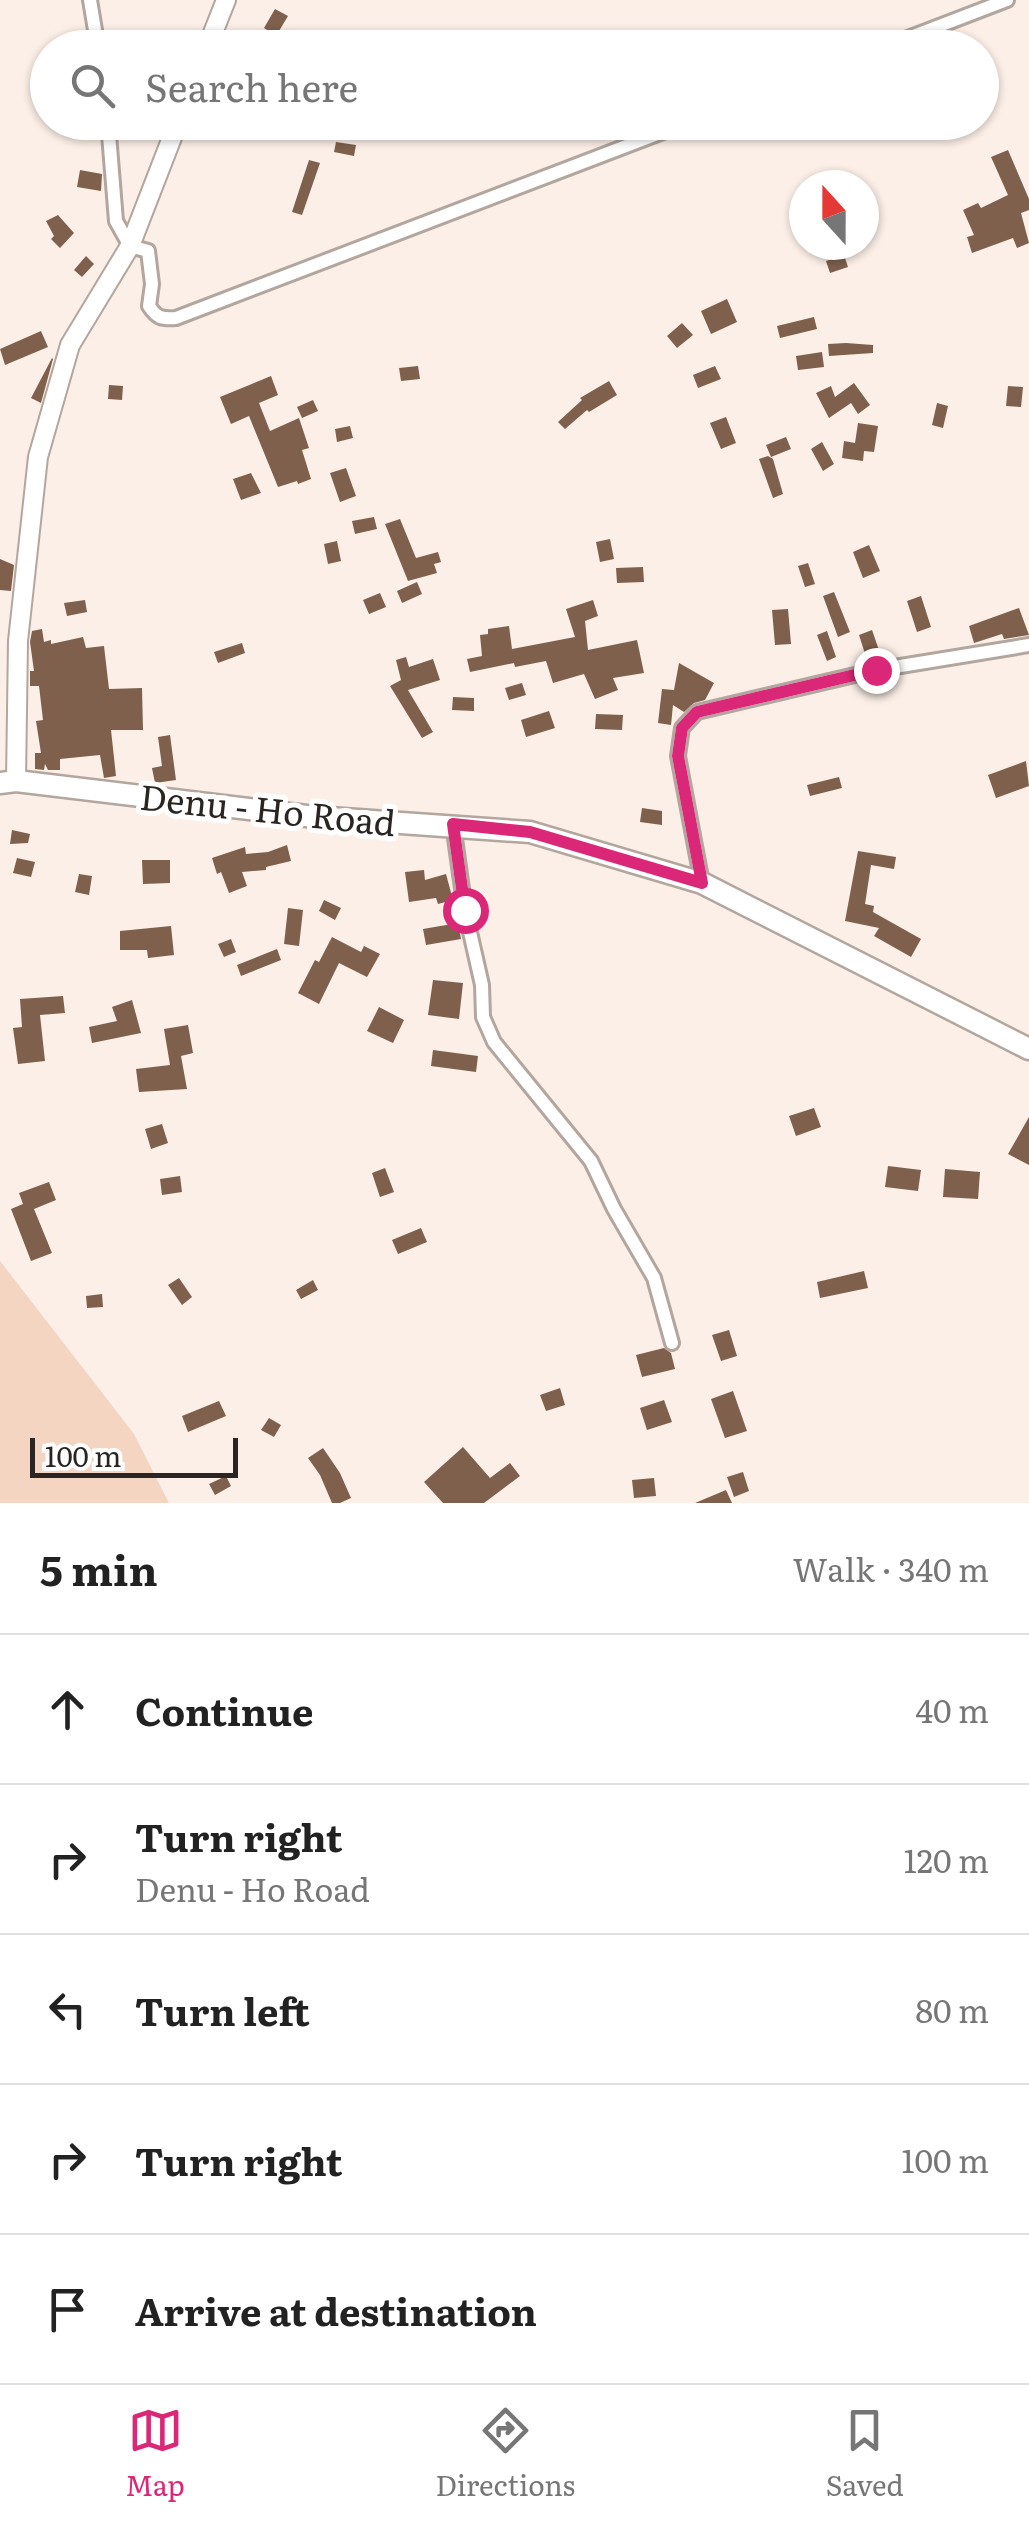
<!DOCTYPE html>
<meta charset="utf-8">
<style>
body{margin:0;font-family:Literata,serif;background:#f2f2f2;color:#222}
.compass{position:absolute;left:789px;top:170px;width:90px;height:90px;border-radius:50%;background:#fff;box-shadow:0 2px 8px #0004;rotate:339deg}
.scale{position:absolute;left:30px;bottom:25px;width:208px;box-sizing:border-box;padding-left:10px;border:5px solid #2a2522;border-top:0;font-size:28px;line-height:35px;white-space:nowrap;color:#2a2522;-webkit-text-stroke:8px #fff;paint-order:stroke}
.stop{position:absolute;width:30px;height:30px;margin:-22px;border:8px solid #db2777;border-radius:50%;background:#fff}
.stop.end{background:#db2777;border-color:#fff;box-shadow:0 2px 10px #0008}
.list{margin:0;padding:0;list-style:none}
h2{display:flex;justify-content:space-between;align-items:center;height:130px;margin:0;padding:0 40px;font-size:42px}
h2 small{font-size:32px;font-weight:400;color:#767676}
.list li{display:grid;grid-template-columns:65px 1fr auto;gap:30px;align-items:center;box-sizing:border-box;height:150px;padding:0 40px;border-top:2px solid #e0e0e0}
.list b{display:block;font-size:38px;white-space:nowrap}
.list p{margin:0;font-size:32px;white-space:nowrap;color:#767676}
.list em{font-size:32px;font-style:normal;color:#767676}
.icon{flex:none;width:55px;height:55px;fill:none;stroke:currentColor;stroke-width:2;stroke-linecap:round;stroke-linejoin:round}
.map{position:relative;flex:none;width:1029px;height:1503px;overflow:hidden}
.search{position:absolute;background:#fff;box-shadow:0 2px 8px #0004;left:30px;right:30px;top:30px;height:110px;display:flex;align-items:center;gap:25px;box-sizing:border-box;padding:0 35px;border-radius:55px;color:#767676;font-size:38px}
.sheet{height:880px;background:#fff}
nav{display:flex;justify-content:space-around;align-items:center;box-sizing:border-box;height:140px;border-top:2px solid #e0e0e0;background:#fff;font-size:28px;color:#767676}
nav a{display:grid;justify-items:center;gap:5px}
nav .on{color:#db2777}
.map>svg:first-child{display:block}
.green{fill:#f3d5c2}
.building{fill:#7e604d}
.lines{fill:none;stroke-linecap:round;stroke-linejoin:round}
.street-casing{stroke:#b2a69e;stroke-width:18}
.secondary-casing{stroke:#b2a69e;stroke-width:22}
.primary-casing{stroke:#b2a69e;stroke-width:25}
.street{stroke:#fff;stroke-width:12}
.secondary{stroke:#fff;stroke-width:18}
.primary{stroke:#fff;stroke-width:20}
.route{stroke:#db2777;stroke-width:12}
.labels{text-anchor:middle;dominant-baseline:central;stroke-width:10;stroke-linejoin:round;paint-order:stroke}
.street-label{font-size:35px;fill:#2a2522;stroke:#fff}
</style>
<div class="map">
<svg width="1029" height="1503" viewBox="0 0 1029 1503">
<rect width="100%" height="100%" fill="#fcefe7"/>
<path class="green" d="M0,1261l134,173 35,69h-169z"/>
<path class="building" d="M275,9l13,7 -12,20 -12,-8z
M336,142l20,3 -2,11 -20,-4z
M1008,150l21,49v11l-8,3 8,30 -12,5 -4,-10 -41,15 -5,-16 7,-2 -11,-25 15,-7 3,5 27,-13 -17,-38z
M309,160l11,3 -18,52 -10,-3z
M80,170l22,4 -1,17 -24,-4z
M58,215l16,18 -14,15 -9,-9 3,-3 -8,-15z
M844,255l4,12 -18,6 -4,-12z
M86,256l8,8 -12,13 -8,-7z
M727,299l10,23 -26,12 -10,-23z
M814,317l3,12 -37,9 -3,-12z
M682,323l11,12 -16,13 -10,-12z
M41,331l7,16 -43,18 -5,-16z
M846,343l27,2v8l-44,3 -1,-12z
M822,352l2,15 -26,3 -2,-14z
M52,358l1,1 -12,44 -10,-5z
M418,366l2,13 -19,2 -2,-13z
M715,366l6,13 -23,9 -5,-13z
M271,376l7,19 -19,8 11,28 29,-13 10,30 -7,2 9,29 -13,5 -1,-3 -19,6 -29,-71 -18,8 -11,-27z
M609,381l8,14 -28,17 -2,-2 -22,19 -7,-7 24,-22 -2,-2z
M854,383l16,22 -12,9 -7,-11 -22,15 -13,-25 15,-7 4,11z
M109,385l14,1 -1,14 -14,-1z
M1008,386l15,1 -2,20 -15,-1z
M313,400l5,11 -16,7 -5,-11z
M937,403l11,3 -5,22 -11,-3z
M726,417l10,26 -15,6 -11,-26z
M858,423l20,3 -4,26 -10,-1 -1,10 -21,-3 2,-17 11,2z
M350,426l3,12 -16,4 -2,-13z
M786,437l5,12 -20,8 -5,-12z
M822,442l12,22 -11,7 -12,-22z
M768,456l5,3 10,35 -10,4 -14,-39z
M346,468l10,28 -16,6 -10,-29z
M251,473l10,20 -20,7 -8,-21z
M374,517l3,12 -22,5 -3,-13z
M400,519l16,39 22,-6 3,10 -7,2 3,9 -29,8 -23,-57z
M610,539l4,20 -14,3 -4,-20z
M337,541l4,20 -13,3 -4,-20z
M869,545l11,26 -17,7 -10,-26z
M0,559l14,6 -3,26 -11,-1z
M808,563l7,21 -10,3 -7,-21z
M643,567l1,15 -27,1 -1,-15z
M417,582l5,12 -20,9 -5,-12z
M834,592l16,40 -12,5 -15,-41z
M380,593l6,14 -17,7 -6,-14z
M921,596l10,31 -14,5 -10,-31z
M85,600l2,12 -20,4 -3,-13z
M593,600l5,16 -13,5 3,29 49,-10 7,33 -31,5 5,12 -23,9 -11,-25 -31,9 -7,-22 -31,6 -1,-4 -44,9 -3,-13 15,-3 -2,-21 8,-1v-5l21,-3 3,23 63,-12 -9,-28z
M1019,608l10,27 -25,4 -2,-5 -28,9 -5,-17z
M788,609l3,35 -16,1 -3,-35z
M42,629l2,13 7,-2v4l32,-7 3,11 18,-2 5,43 33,-1 1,42h-32l5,46 -12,2 -4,-23 -40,4v11h-12l-3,-6 -1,6 -9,-1v-16h6l-5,-32 7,-1 -4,-34h-9v-15h4l-4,-29 2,-11z
M872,630l9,26 -14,4 -8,-25z
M827,631l9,26 -9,4 -10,-26z
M242,643l3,10 -27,10 -4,-11z
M406,657l3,10 24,-8 7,21 -32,10 25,42 -11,6 -32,-52 11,-6 -5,-20z
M679,663l35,20 -9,17 -11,3 -10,9 -11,-7 -2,20 -13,-2 4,-34 12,1z
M522,683l4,12 -17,5 -4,-12z
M453,697l21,1v13l-22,-1z
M549,711l6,17 -29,9 -5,-17z
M596,714l27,1 -1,15 -27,-1z
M170,735l6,45 -21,3 -3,-15 10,-2 -4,-29z
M1026,761l3,25 -33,12 -8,-23z
M839,777l3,11 -32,8 -3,-11z
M642,808l20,3v14l-22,-3z
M12,830l18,4 -2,9 -18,1z
M287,845l4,16 -25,6v3l-24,2 5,14 -18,7 -8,-21 -4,2 -5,-16 33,-11 1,7 22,-2z
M858,851l38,6 -2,12 -23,-4 -6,39 9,2 -1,6 48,27 -10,18 -37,-21 5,-8 -34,-7z
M17,858l18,4 -4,15 -18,-4z
M142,860h28v23l-27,1z
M424,870l1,10 21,-6 7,26 -15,4 -2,-6 -27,4 -4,-30z
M79,874l13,2 -3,19 -14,-3z
M324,900l17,8 -6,12 -16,-9z
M288,908l15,2 -4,36 -15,-2z
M458,923l3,16 -35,6 -3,-16z
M171,926l3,29 -26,3 -1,-8h-27v-19z
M332,937l29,15 3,-6 16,8 -13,23 -28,-14 -20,41 -21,-11 17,-33 4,2z
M231,939l5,13 -12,5 -6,-13z
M277,949l4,11 -40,16 -4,-11z
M433,980l30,3 -4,36 -31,-4z
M63,996l2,17 -25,2 5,46 -27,3 -5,-36 9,-1 -2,-28z
M132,1000l9,33 -49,10 -3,-16 28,-6 -5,-14z
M379,1007l25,13 -11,23 -26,-12z
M188,1025l5,28 -12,3 6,33 -48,3 -3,-23 34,-4 -6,-36z
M433,1050l45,6 -2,16 -45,-6z
M814,1108l7,19 -25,9 -7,-20z
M1029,1117v48l-21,-11z
M162,1124l6,19 -17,6 -6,-20z
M888,1166l33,4 -3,21 -33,-4z
M385,1168l9,24 -14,5 -8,-24z
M945,1169l35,3 -2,27 -35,-2z
M180,1176l2,16 -20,3 -2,-16z
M49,1182l7,18 -22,9 18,44 -21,8 -20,-52 12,-5 -4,-11z
M421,1228l6,14 -29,12 -6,-14z
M864,1271l4,17 -48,10 -3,-16z
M179,1278l13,19 -10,8 -14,-20z
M313,1280l5,10 -17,9 -5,-9z
M102,1294l1,13 -16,1 -1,-12z
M729,1330l8,26 -16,5 -9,-26z
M664,1348l7,5 4,16 -33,8 -6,-22z
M560,1388l5,17 -19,6 -6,-16z
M733,1391l14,40 -22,7 -14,-39z
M664,1400l8,22 -25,8 -7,-22z
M219,1401l7,15 -38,16 -6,-16z
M269,1418l12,7 -7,12 -13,-7z
M463,1447l27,31 20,-15 10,13 -36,27h-41l-19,-21z
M323,1448l17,25 11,25 -11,5h-8l-12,-28 -12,-17z
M743,1472l6,19 -15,6 -7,-20z
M226,1476l5,10 -16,9 -6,-11z
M654,1478l2,18 -22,2 -2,-18z
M726,1490l6,13h-37z"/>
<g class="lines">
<defs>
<path id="street" d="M90,0l8,48
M882,48l125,-48
M108,122l8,99 14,25 18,5 4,33 -3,22c8,12 12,13 27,12l513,-196
M453,824l12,86 17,75 1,32 11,25 97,119 23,48 40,69 18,65
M702,883l-24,-127 4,-28 15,-16 179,-42 153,-25"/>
<path id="secondary" d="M207,48l19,-48
M16,781l2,-140 20,-184 32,-112 60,-99 48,-124"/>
<path id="primary" d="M0,783l16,-2 299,36 215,15 172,51 327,166"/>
</defs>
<use href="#street" class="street-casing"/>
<use href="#secondary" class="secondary-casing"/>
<use href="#primary" class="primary-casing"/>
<use href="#street" class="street"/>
<use href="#secondary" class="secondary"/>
<use href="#primary" class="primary"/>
</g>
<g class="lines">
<path class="route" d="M465,910l-12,-86 77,8 172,51 -24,-127 4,-28 15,-16 179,-42"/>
</g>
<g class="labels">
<g class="street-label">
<text transform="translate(268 808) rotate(6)">Denu - Ho Road</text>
</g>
</g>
</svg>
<svg class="compass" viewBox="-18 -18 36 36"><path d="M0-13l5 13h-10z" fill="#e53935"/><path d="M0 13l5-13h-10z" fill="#767676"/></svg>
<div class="scale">100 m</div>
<div class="stop" style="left:465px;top:910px"></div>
<div class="stop end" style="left:876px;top:670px"></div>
<div class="search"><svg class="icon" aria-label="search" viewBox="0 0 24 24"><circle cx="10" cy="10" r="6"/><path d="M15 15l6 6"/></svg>Search here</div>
</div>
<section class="sheet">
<h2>5 min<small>Walk · 340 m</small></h2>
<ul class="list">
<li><svg class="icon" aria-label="ahead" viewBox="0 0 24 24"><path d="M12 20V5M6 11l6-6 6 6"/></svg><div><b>Continue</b></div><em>40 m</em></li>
<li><svg class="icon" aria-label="right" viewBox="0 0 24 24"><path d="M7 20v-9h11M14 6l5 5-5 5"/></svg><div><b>Turn right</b><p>Denu - Ho Road</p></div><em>120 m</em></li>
<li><svg class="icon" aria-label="left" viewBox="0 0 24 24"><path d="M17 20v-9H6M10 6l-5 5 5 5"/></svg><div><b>Turn left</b></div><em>80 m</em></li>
<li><svg class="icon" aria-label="right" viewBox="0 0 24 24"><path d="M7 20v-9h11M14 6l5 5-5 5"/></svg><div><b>Turn right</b></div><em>100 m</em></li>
<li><svg class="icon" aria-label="arrive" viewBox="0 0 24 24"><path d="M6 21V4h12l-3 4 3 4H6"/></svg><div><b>Arrive at destination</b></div></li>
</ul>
</section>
<nav>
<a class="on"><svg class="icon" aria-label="map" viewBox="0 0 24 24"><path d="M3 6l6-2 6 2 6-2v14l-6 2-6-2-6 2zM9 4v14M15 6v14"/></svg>Map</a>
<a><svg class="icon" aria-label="directions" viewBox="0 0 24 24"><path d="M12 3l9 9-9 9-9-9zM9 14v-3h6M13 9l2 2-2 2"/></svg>Directions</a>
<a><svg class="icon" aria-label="saved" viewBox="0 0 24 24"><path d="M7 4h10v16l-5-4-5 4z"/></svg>Saved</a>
</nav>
